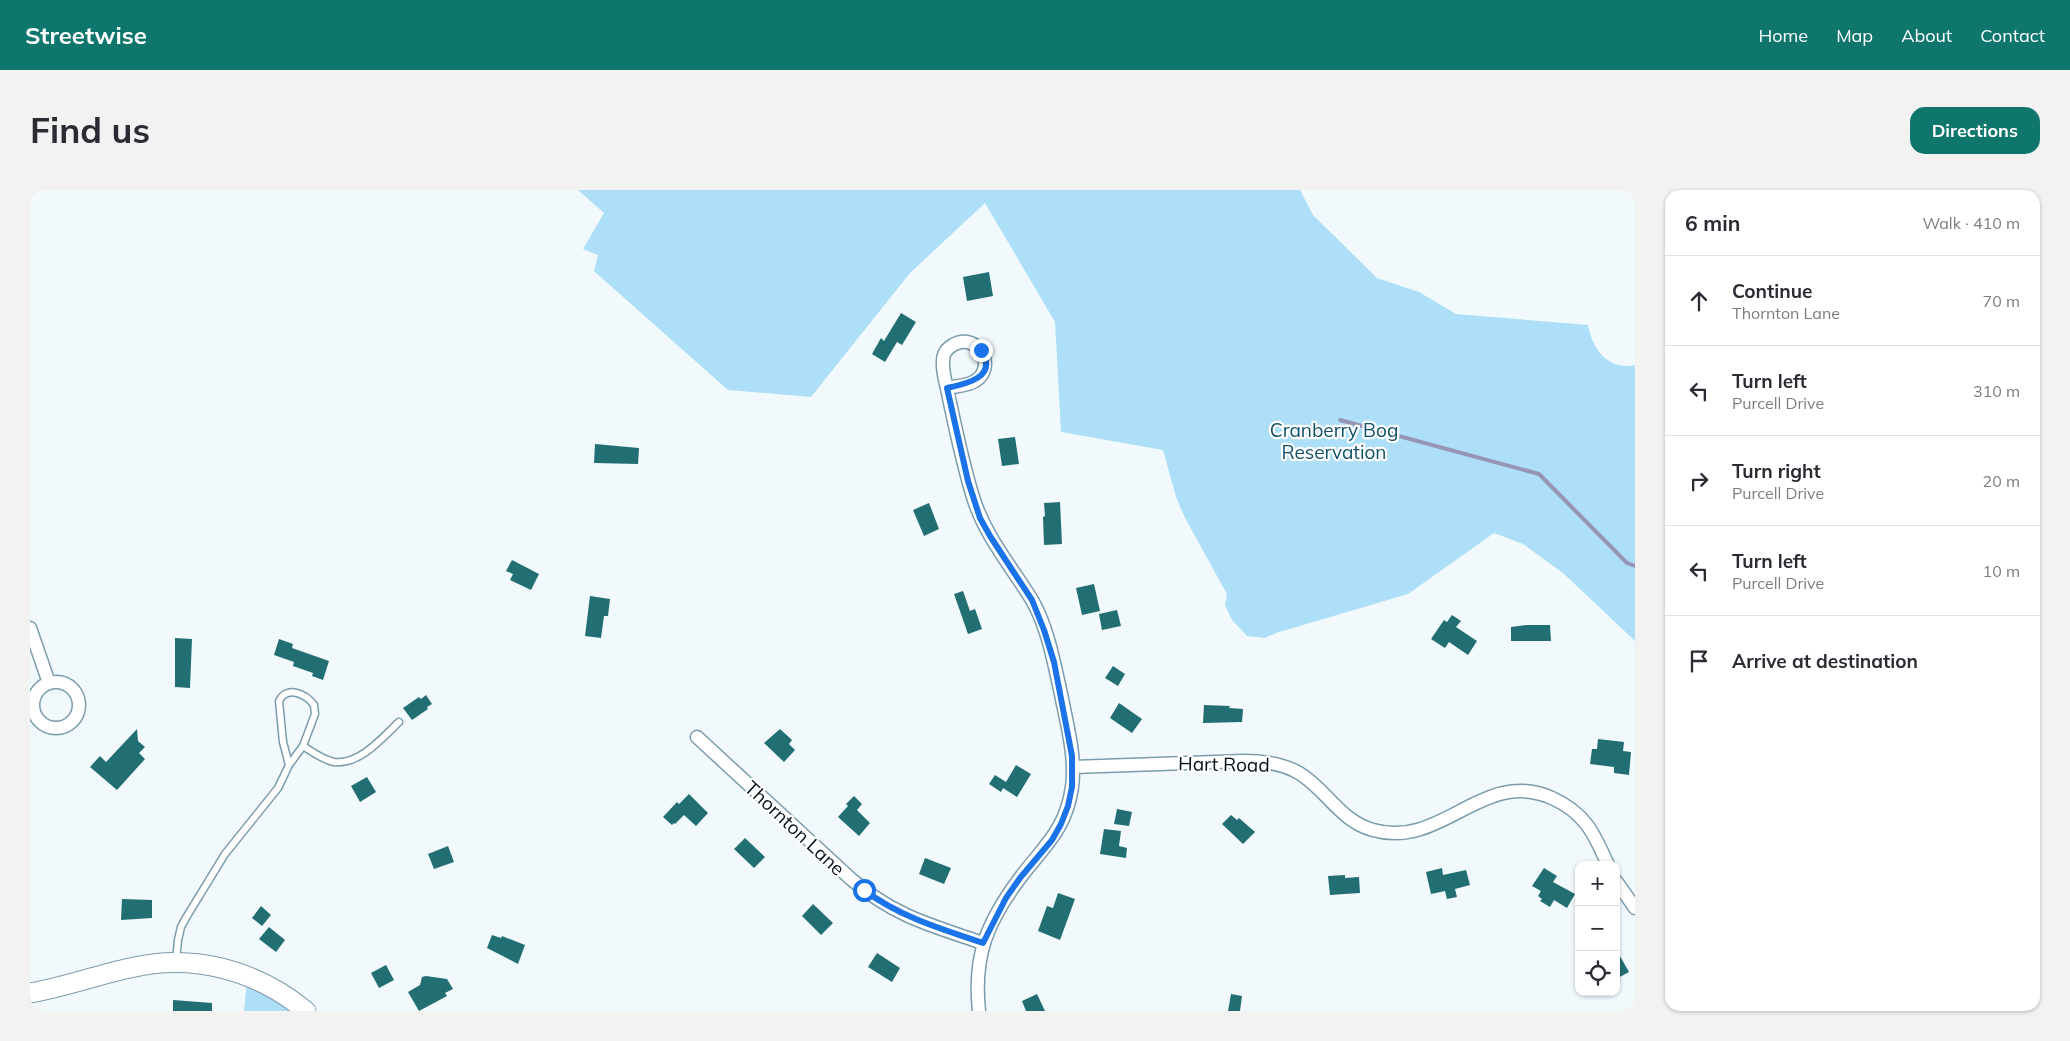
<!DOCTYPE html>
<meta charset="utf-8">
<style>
body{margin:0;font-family:Mulish,sans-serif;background:#f2f2f3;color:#2b2b33}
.controls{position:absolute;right:15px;bottom:15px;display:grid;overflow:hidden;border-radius:10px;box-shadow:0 1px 4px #0004}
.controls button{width:45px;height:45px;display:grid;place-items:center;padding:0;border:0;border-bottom:1px solid #e1e1e2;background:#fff;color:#2b2b33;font:25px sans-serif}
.stop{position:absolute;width:15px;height:15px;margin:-11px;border:4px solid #1a73e8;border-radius:50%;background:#fff}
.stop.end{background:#1a73e8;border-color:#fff;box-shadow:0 1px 5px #0008}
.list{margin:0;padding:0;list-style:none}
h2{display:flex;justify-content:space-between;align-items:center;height:65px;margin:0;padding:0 20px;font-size:21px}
h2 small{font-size:16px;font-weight:400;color:#7c7c81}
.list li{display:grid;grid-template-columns:32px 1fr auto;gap:15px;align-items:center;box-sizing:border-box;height:90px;padding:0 20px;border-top:1px solid #e1e1e2}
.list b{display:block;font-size:19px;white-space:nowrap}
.list p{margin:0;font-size:16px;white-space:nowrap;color:#7c7c81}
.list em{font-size:16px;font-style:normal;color:#7c7c81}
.icon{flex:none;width:28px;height:28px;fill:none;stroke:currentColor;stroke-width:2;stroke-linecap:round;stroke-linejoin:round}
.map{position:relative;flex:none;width:1605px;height:821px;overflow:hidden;border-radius:15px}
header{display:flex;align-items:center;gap:30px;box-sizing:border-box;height:70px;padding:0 25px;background:#0f766e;color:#fff}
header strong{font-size:24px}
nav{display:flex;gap:28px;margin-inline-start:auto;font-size:18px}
.intro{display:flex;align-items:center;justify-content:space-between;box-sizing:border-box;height:120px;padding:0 30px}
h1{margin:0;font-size:35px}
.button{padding:12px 22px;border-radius:15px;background:#0f766e;color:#fff;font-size:18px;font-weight:700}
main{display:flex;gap:30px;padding:0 30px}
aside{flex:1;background:#fff;border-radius:15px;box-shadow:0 1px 4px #0004}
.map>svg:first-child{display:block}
.green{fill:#addff8}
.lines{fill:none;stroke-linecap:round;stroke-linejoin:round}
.stream{stroke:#9695b3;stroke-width:4}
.building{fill:#216f72}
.service-casing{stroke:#7b9cad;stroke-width:9}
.minor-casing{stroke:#7b9cad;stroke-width:15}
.secondary-casing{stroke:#7b9cad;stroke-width:21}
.service{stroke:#fff;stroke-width:6}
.minor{stroke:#fff;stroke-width:12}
.secondary{stroke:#fff;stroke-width:19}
.route{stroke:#1a73e8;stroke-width:6}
.labels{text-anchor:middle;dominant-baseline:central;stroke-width:4.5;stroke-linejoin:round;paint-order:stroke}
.park-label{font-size:19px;fill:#115069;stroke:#fff}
.street-label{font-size:19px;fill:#061218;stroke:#fff}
</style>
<header>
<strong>Streetwise</strong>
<nav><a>Home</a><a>Map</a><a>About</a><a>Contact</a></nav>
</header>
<div class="intro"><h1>Find us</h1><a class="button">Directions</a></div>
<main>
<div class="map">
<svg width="1605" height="821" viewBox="0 0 1605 821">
<rect width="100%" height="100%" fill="#f2f9fd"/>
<path class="green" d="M548,0h722l13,25 64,63 42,14 37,22 132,11c4,23 20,46 47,40v276l-72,-68 -40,-29 -29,-11 -86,61 -132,39 -11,5 -18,-2 -15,-16 -7,-15 2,-11 -42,-76 -9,-21 -13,-47 -102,-18 -6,-110 -70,-119 -75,70 -99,124 -83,-7 -134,-119 4,-16 -15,-6 21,-36z
M217,791l46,30h-49z"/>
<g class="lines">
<path class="stream" d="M1310,230l199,54 88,89 8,3"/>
</g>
<path class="building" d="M959,82l4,24 -26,5 -4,-24z
M871,123l15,9 -14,23 -5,-3 -12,20 -13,-8 9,-16 3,3z
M985,247l4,27 -17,2 -4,-27z
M565,254l44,4 -1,16 -44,-1z
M1030,312l2,42 -18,1 -1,-28 2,-1 -1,-13z
M899,313l10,26 -15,7 -11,-26z
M482,370l27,14 -8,16 -21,-10 3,-6 -7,-3z
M1064,394l6,27 -18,4 -6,-27z
M933,401l7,20 5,-2 7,20 -14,5 -14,-40z
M560,406l20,3 -2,17h-4l-3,22 -16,-2z
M1087,420l4,16 -19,4 -3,-16z
M1422,425l9,6 -5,6 21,14 -9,14 -19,-13 -4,6 -14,-9 13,-19 3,2z
M1496,435h24l1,16h-40v-14z
M145,448l17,1 -2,49 -15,-1z
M249,449l14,5 -1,4 37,13 -6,19 -11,-4 1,-3 -20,-7 1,-4 -20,-7z
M1083,476l12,8 -7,12 -13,-8z
M396,505l6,9 -5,3 1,2 -16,11 -9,-12 16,-11 2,2z
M1089,513l23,16 -10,14 -22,-15z
M1174,515l26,1 -1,2 14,1 -1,13 -39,1z
M107,539l1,12 7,6 -6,6 6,6 -28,31 -27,-23 10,-11 6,6z
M750,539l12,11 -3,4 6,6 -11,12 -20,-19z
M1568,549l26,3 -1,9 8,1 -2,23 -15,-2v-6l-24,-3 2,-15h5z
M986,575l15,9 -14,23 -14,-9 -2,4 -12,-8 6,-9 11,7z
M337,587l9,15 -16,10 -9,-16z
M659,604l19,19 -12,13 -12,-11 -9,9 -1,-1 -2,2 -9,-8 14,-15 2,2z
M824,606l8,8 -5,6 13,13 -11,13 -21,-19 10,-11 -2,-2z
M1087,619l15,3 -3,14 -15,-2z
M1201,625l6,5 2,-2 16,14 -12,12 -21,-20z
M1074,639l17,2 -2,15 8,2 -1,10 -26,-4z
M715,648l20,19 -11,11 -20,-19z
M418,656l6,16 -20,7 -6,-15z
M895,668l26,10 -7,16 -25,-10z
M1412,678l1,7 23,-5 4,15 -15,4 2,8 -10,2 -2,-8 -14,3 -5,-22z
M1514,678l13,8 -4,6 22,12 -8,14 -13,-8 -4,7 -10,-6 2,-2 -4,-3 3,-5 -9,-5z
M1315,685v3l14,-1 1,16 -30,2 -2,-19z
M1028,703l17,6 -15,41 -22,-9 9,-25 6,2z
M92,709l30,1v18l-31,2z
M783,714l20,19 -12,12 -19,-19z
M231,716l10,9 -9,11 -10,-8z
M239,737l16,13 -9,12 -17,-13z
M462,745l9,3 1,-2 23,9 -7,19 -31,-16z
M1586,759l13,23 -13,7z
M847,763l23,15 -8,14 -24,-15z
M356,775l8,15 -15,8 -8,-15z
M396,786l21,3 6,10 -8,4 2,3 -28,15 -11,-19 12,-7 2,-8z
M1007,804l8,17h-19l-4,-10z
M1201,804l11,2 -2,15h-12z
M143,810l39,3v8h-39z"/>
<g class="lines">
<defs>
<path id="service" d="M273,556c9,6 20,14 31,16 26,3 49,-25 65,-40
M146,771l2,-21 3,-13 6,-11 38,-62 53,-66 11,-23 14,-19 12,-32 -1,-9c-8,-11 -27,-20 -35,-4l4,41 6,23"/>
<path id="minor" d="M917,198c9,-2 21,-2 28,-7 23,-14 2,-50 -22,-36 -6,3 -10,9 -10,16 -1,12 4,25 6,37 7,33 14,67 24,99 12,39 38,69 59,103 16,28 22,63 29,94 6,31 15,62 11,93 -6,43 -28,59 -52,91 -33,44 -47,78 -41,133
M0,438l19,55
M3 515a23 23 0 1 1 46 0a23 23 0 1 1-46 0Z
M667,547l154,142c43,37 79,46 132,64
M1043,577l171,-6c18,0 38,2 55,12 27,16 41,48 74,57 69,20 110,-63 179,-32 33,15 42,35 56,67
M1586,691l19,27"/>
<path id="secondary" d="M0,803c34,-6 67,-18 100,-25 64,-15 126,2 176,43"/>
</defs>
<use href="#service" class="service-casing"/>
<use href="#minor" class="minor-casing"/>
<use href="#secondary" class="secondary-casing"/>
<use href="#service" class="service"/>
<use href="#minor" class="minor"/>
<use href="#secondary" class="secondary"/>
</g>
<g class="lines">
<path class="route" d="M834,700c36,27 77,39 119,53l23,-45 14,-20 32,-38 9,-16 7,-18 4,-19v-31l-18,-94 -10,-32 -12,-30 -42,-64 -10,-18 -12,-37 -21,-93c19,-4 52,-11 34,-38"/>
</g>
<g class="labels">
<g class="park-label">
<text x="1304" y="240">Cranberry Bog<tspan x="1304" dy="22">Reservation</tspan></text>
</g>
<g class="street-label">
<text transform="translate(1194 574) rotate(1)">Hart Road</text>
<text transform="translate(765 638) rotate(43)">Thornton Lane</text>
</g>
</g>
</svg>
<div class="controls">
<button>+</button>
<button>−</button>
<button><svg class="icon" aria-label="locate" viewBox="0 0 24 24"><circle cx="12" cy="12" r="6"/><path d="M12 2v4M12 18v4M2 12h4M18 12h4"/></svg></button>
</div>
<div class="stop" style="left:834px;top:700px"></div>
<div class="stop end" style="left:951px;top:160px"></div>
</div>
<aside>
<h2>6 min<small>Walk · 410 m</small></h2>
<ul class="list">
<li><svg class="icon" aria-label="ahead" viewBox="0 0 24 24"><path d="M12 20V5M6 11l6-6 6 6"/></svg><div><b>Continue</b><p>Thornton Lane</p></div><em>70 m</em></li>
<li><svg class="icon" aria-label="left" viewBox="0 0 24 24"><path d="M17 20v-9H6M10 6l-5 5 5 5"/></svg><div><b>Turn left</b><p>Purcell Drive</p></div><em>310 m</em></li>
<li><svg class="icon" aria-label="right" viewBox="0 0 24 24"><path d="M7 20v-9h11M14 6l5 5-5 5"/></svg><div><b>Turn right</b><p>Purcell Drive</p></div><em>20 m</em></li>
<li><svg class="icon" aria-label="left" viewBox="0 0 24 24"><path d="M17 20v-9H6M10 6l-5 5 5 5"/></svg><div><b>Turn left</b><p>Purcell Drive</p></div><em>10 m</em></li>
<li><svg class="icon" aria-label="arrive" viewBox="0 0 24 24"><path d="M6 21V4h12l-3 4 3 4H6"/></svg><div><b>Arrive at destination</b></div></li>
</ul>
</aside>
</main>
